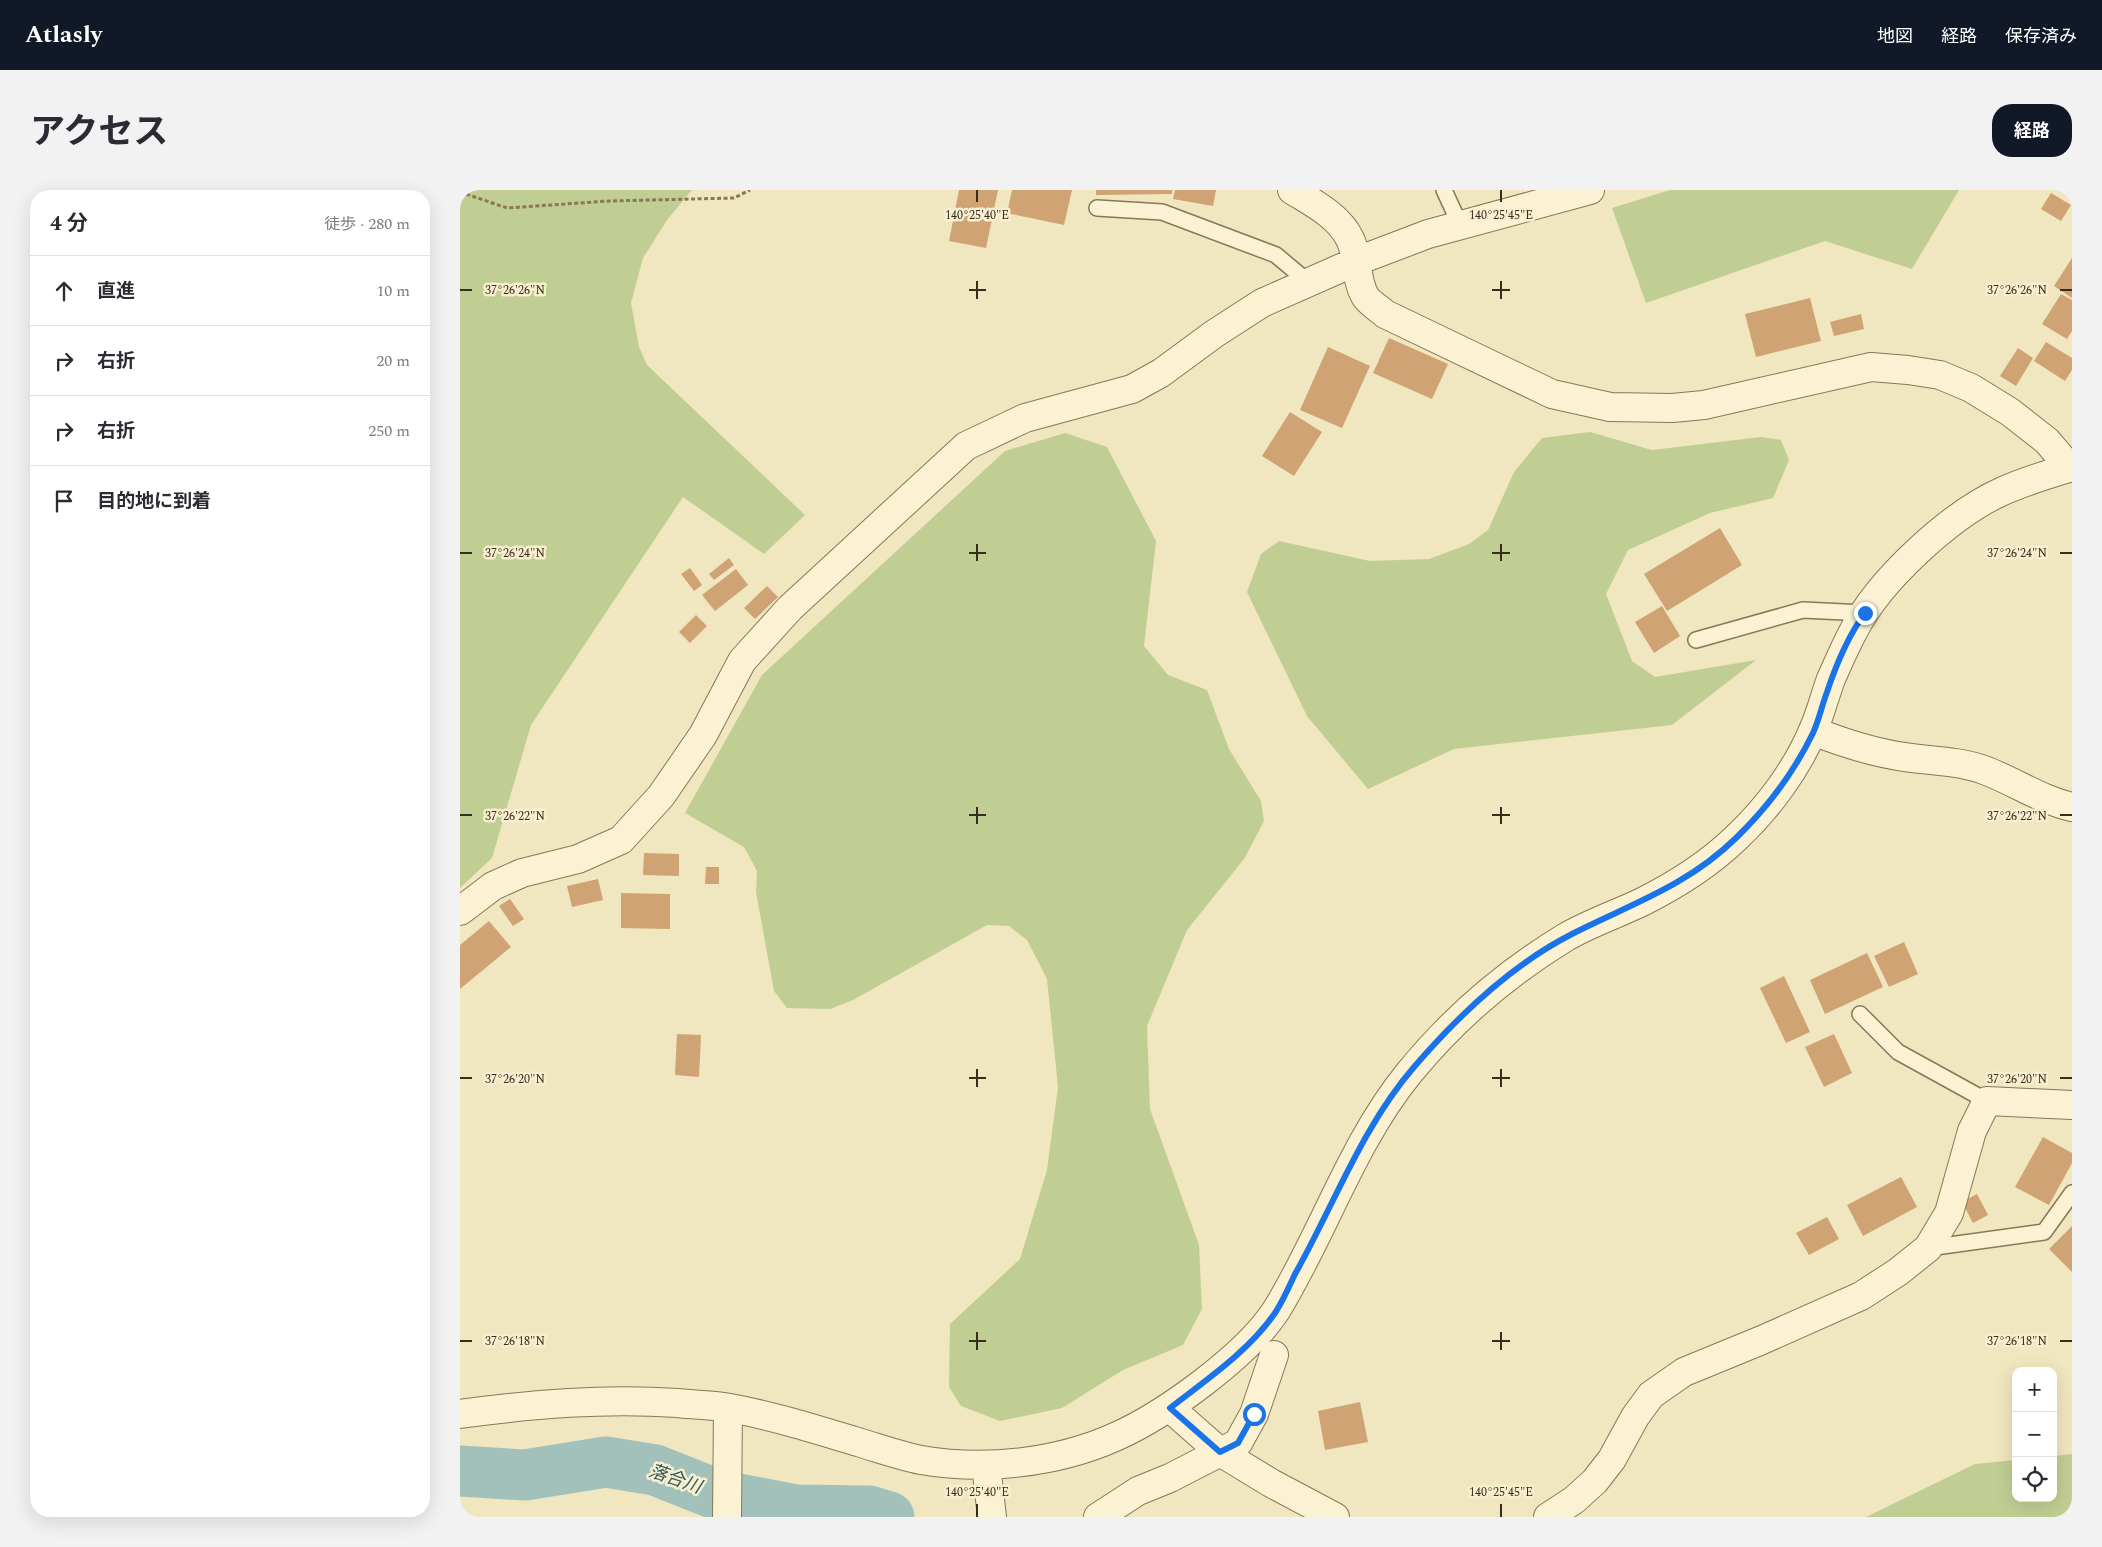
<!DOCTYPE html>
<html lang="ja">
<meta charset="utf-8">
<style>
body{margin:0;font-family:Spectral,"Noto Sans JP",serif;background:#f2f2f3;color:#2b2b33}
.controls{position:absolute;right:15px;bottom:15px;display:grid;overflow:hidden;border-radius:10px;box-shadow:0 5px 20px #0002}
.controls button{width:45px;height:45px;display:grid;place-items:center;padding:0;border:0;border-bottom:1px solid #e1e1e2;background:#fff;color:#2b2b33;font:25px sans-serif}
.stop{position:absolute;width:15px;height:15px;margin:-11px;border:4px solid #1a73e8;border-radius:50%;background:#fff}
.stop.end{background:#1a73e8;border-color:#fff;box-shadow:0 1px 5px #0008}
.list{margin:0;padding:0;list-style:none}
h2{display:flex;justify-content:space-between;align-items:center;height:65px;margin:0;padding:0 20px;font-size:21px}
h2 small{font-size:16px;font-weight:400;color:#7c7c81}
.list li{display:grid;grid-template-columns:32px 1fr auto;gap:15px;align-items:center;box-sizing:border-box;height:70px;padding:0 20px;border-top:1px solid #e1e1e2}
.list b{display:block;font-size:19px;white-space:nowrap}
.list em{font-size:16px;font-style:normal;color:#7c7c81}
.icon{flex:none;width:28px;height:28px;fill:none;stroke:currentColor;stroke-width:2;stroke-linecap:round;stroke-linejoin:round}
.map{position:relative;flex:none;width:1612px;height:1327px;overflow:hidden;border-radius:20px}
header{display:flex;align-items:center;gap:30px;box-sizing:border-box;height:70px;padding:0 25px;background:#111827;color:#fff}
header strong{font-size:24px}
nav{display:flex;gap:28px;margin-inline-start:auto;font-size:18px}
.intro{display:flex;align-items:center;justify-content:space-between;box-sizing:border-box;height:120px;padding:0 30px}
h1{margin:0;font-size:35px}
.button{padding:12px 22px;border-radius:20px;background:#111827;color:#fff;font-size:18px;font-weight:700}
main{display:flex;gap:30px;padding:0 30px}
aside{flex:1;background:#fff;border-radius:20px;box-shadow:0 5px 20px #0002}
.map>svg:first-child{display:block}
.green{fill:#c1ce93}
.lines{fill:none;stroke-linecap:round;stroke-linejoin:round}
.river{stroke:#a2c1bb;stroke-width:51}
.building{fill:#cfa373}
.service-casing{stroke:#897757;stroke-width:18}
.minor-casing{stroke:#897757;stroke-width:30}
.tertiary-casing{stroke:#897757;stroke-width:30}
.path{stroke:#897757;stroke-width:3;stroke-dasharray:4 2.5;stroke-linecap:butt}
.service{stroke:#faf2d2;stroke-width:15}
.minor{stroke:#faf2d2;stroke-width:28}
.tertiary{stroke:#faf2d2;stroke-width:28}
.route{stroke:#1a73e8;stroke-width:6}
.ticks{fill:none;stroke:#382c1c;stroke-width:2}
.labels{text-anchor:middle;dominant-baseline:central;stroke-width:5;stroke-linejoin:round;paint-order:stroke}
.water-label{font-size:18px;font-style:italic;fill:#2a5658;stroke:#f7efcf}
.ticks-label{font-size:12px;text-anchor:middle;fill:#382c1c;stroke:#f7efcf;stroke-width:5;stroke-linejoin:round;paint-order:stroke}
</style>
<header>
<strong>Atlasly</strong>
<nav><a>地図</a><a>経路</a><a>保存済み</a></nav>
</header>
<div class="intro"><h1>アクセス</h1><a class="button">経路</a></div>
<main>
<aside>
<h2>4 分<small>徒歩 · 280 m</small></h2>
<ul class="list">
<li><svg class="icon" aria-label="ahead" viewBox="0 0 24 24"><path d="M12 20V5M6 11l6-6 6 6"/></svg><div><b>直進</b></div><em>10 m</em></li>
<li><svg class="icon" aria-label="right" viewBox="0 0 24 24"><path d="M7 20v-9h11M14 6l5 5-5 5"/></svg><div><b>右折</b></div><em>20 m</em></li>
<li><svg class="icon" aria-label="right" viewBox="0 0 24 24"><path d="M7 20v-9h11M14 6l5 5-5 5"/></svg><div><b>右折</b></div><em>250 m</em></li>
<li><svg class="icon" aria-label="arrive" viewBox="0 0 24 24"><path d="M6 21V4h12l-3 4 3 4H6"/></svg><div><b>目的地に到着</b></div></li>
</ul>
</aside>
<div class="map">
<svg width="1612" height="1327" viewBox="0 0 1612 1327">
<rect width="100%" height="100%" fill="#f0e6bf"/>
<path class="green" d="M0,0h232l-25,30 -24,38 -12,45 8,44 8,18 158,150 -41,39 -81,-57 -152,228 -39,133 -32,30z
M1210,0h289l-47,79 -87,-28 -179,62 -34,-95z
M1130,242l62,18 109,-13 20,3 8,20 -16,38 -63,15 -82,37 -22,44 26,67 23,16 101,-17 -84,65 -218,24 -86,40 -61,-73 -60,-124 14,-38 18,-13 91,20 59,-2 40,-15 19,-14 26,-58 28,-34z
M605,243l42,14 49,94 -12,105 24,29 39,15 22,59 32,52 3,20 -20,38 -57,71 -40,96 3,83 49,136 3,64 -19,36 -60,25 -61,38 -62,13 -39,-15 -12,-19 1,-63 70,-65 27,-89 11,-83 -11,-108 -20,-39 -18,-14 -22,-1 -134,75 -23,9 -43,-1 -13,-17 -18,-99 1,-21 -13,-24 -59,-34 77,-138 243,-224z
M1612,1264v63h-206l109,-53 41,-4v38h37v-42z"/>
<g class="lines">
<path class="river" d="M0,1281l65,4 81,-13 49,8 63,25 78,15 73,1 20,6"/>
</g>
<path class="building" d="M499,0h39l-12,58 -37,-7z
M552,0h60l-8,35 -57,-12z
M636,0h76v4l-76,1z
M715,0h41l-3,16 -40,-7z
M1591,3l20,12 -10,16 -20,-12z
M1612,68v40l-18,-12z
M1601,104l11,6v31l-5,8 -25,-15z
M1350,108l11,43 -65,16 -11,-43z
M1401,124l3,15 -30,7 -4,-14z
M929,148l59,26 -16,35 -59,-26z
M1586,152l26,16v12l-7,11 -31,-20z
M868,157l42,19 -28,62 -42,-18z
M1558,158l15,10 -17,28 -16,-10z
M830,222l32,20 -28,44 -32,-20z
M1260,338l22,37 -75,46 -23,-37z
M269,368l5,7 -20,15 -5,-6z
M230,378l12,17 -8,6 -13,-17z
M276,379l12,16 -33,26 -13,-16z
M307,396l11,11 -23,22 -11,-11z
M1202,416l18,30 -26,17 -19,-31z
M236,425l11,11 -17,17 -11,-11z
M184,663l35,1v22l-36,-1z
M246,677h13v17h-14z
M138,689l5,21 -31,7 -5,-21z
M161,703l49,1v35l-49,-1z
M50,709l14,20 -11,7 -14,-20z
M29,731l22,26 -51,42v-44z
M1444,752l14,32 -29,13 -15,-31z
M1407,763l16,34 -58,27 -15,-34z
M1324,786l26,56 -24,11 -26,-55z
M217,844l24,1 -2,42 -24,-2z
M1374,844l18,39 -28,14 -19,-40z
M1583,947l29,16v10l-23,42 -34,-18z
M1441,987l16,30 -54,29 -16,-31z
M1517,1004l11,21 -15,8 -11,-21z
M1367,1027l12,22 -30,16 -13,-22z
M1612,1036v46l-23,-23z
M900,1212l8,40 -43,8 -7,-39z"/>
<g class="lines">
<defs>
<path id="service" d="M984,0l16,35
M637,18l65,4 114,43 32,27
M1236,450l107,-30 62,3
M1400,824l38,38 89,49
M1468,1058l116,-16 28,-39"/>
<path id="minor" d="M832,0c21,13 47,26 58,49 9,18 5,40 15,57 4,7 14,12 20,18l167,80 58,13 62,1 32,-3 167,-38 37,3 32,5 31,13 39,24 37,29 23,27
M1353,541c28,11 55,20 85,25 28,5 59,4 86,14 30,11 57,30 88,37
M0,721l33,-25 29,-13 56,-14 43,-19 40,-44 42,-61 39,-74 48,-53 176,-162 59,-28 107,-29 29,-16 53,-39 48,-31 95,-42 71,-27 162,-44
M710,1218l50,44 51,31 64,34
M267,1327l1,-109
M638,1327l40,-26 32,-13 68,-35 16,-29 20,-59
M1088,1327l26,-17 21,-19 17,-22 23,-42 16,-22 33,-23 78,-32 99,-44 37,-24 30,-24 21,-35 23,-82 15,-30 85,4"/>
<path id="tertiary" d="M0,1224c73,-10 144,-16 218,-11 17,2 35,2 52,5 44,8 88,22 131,35 20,6 40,13 60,17 63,11 136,3 194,-23 50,-22 133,-82 162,-128 47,-77 75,-166 132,-236 44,-54 98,-100 157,-136 24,-14 51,-23 76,-35 34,-17 66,-37 94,-64 32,-30 61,-69 78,-110 7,-16 11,-33 17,-49 7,-16 14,-32 22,-47 25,-51 98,-118 150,-141 22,-10 46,-17 69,-24
M526,1275l6,52"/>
</defs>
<use href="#service" class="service-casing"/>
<use href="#minor" class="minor-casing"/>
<use href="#tertiary" class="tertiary-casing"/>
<path class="path" d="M0,2l47,16 102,-7 125,-3 16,-8"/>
<use href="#service" class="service"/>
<use href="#minor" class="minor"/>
<use href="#tertiary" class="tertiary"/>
</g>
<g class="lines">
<path class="route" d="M794,1224l-16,29 -18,9 -50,-44c36,-28 79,-57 105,-95 8,-12 14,-26 20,-39 39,-69 67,-147 119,-207 44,-51 97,-102 158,-133 59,-30 115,-48 164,-96 31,-30 58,-66 77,-105 6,-13 9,-28 14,-41 9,-27 21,-56 38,-79"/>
</g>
<path class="ticks" d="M517,0v12M1041,0v12M517,91v18M1041,91v18M0,100h12M509,100h17M1032,100h18M1600,100h12M517,354v17M1041,354v17M0,363h12M509,363h17M1032,363h18M1600,363h12M517,617v17M1041,617v17M0,625h12M509,625h17M1032,625h18M1600,625h12M517,879v18M1041,879v18M0,888h12M509,888h17M1032,888h18M1600,888h12M517,1142v18M1041,1142v18M0,1151h12M509,1151h17M1032,1151h18M1600,1151h12M517,1314v13M1041,1314v13"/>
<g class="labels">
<g class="water-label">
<text transform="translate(215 1289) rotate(19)">落合川</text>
</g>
</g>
<g class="ticks-label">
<text x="517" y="29">140°25'40"E</text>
<text x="1041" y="29">140°25'45"E</text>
<text x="55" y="104">37°26'26"N</text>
<text x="1557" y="104">37°26'26"N</text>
<text x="55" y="367">37°26'24"N</text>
<text x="1557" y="367">37°26'24"N</text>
<text x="55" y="630">37°26'22"N</text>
<text x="1557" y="630">37°26'22"N</text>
<text x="55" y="893">37°26'20"N</text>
<text x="1557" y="893">37°26'20"N</text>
<text x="55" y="1155">37°26'18"N</text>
<text x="1557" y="1155">37°26'18"N</text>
<text x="517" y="1306">140°25'40"E</text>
<text x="1041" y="1306">140°25'45"E</text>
</g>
</svg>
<div class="controls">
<button>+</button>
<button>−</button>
<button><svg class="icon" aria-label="locate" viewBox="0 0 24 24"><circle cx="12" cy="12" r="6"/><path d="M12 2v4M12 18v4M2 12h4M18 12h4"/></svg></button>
</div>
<div class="stop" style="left:794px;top:1224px"></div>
<div class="stop end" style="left:1405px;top:423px"></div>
</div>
</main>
